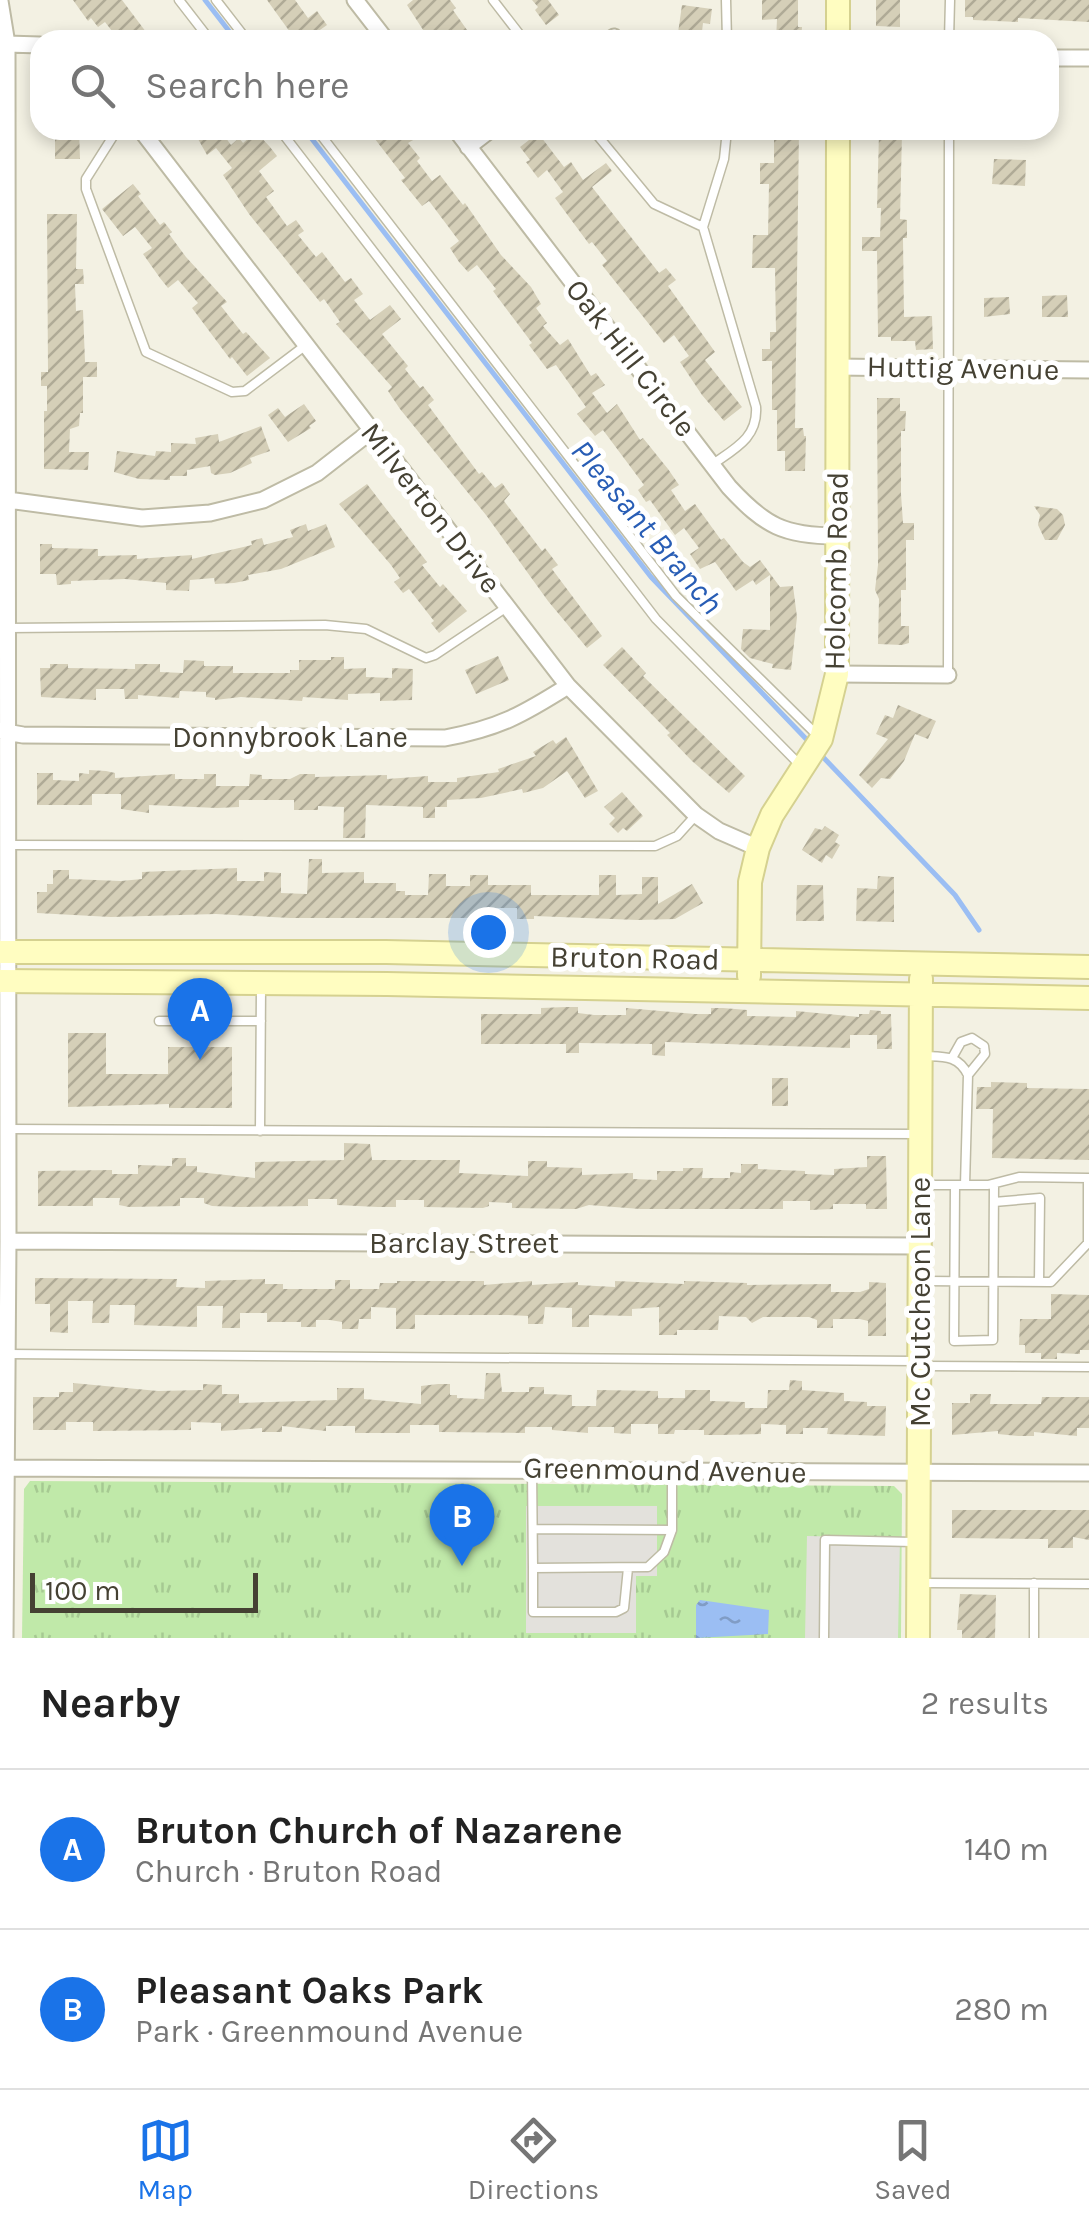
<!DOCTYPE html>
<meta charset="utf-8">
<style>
body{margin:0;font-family:Karla,sans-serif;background:#f2f2f2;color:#222}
.scale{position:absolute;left:30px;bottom:25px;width:228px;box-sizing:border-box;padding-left:10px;border:5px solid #454133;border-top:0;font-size:28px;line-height:35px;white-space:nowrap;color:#454133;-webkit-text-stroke:8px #fff;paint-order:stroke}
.you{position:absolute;left:488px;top:932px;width:35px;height:35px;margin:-25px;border:8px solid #fff;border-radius:50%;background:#1a73e8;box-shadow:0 0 0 15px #1a73e833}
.badge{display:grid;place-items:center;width:65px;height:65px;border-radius:50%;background:#1a73e8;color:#fff;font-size:32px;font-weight:700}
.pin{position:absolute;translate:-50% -82px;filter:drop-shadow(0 2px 5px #0008)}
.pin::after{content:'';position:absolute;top:52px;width:35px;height:30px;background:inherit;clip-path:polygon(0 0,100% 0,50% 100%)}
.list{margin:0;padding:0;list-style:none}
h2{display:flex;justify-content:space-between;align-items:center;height:130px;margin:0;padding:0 40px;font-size:42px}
h2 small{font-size:32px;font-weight:400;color:#767676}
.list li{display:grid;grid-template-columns:65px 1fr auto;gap:30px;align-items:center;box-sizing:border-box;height:160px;padding:0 40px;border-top:2px solid #e0e0e0}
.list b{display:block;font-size:38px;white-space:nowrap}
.list p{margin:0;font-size:32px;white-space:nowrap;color:#767676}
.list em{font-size:32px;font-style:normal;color:#767676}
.icon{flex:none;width:55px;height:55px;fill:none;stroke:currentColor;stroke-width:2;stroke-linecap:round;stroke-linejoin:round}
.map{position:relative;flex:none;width:1089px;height:1638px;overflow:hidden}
.search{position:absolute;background:#fff;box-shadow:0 5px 15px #0003;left:30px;right:30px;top:30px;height:110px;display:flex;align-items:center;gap:25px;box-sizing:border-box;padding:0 35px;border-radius:30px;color:#767676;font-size:38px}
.sheet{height:450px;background:#fff}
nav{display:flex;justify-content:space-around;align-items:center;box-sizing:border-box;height:140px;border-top:2px solid #e0e0e0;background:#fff;font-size:28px;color:#767676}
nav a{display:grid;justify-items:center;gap:5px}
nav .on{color:#1a73e8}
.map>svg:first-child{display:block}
.park{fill:url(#park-tufts)}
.parking{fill:#e3e1dc}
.water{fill:url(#water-ripples)}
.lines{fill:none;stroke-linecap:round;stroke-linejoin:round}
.stream{stroke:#9bbef3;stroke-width:5}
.building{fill:url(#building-hatch)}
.lane-casing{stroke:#bebba5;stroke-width:11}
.street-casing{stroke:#bebba5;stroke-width:19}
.secondary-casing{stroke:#d5d190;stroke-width:26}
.lane{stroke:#fff;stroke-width:8}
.street{stroke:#fff;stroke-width:15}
.secondary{stroke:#fffdc1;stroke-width:22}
.labels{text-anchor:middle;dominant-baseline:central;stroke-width:10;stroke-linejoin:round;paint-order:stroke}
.street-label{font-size:30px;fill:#454133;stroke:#fff}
.water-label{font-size:32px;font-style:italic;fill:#285db5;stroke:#fff}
</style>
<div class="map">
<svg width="1089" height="1638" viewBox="0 0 1089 1638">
<defs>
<pattern id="park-tufts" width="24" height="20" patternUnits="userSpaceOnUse" patternTransform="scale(2.5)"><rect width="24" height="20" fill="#c0e9a9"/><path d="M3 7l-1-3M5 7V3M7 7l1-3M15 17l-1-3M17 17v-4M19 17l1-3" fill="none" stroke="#a6c992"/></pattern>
<pattern id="water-ripples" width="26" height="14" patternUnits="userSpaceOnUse" patternTransform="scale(2.5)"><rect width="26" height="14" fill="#9bbef3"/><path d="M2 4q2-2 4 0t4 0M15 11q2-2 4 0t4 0" fill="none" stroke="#809cc5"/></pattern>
<pattern id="building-hatch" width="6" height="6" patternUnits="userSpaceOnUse" patternTransform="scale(2.5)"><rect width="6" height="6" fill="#d5cfb8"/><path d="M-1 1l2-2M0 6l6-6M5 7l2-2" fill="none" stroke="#afaa96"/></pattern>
</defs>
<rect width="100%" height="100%" fill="#f3f1e3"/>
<path class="park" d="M30,1481l864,5 8,8 -1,144h-879l2,-149z"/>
<path class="parking" d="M526,1506h131v70h-21v57h-110z
M807,1536l93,2 -2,100h-93z"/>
<path class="water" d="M700,1600l69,10 -1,24 -72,4v-33z"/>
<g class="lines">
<path class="stream" d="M205,0l31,40
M305,130l346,447 159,166
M821,755l134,140 24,35"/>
</g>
<path class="building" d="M73,0h49l30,40h-33l-14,-18 -7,5 -7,-9 -3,3z
M267,0h28l13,18 9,-7 10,14 -10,7 6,8h-45l12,-8z
M413,0h37l6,8 -3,2 21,30h-34l-6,-9 -7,5 -20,-31z
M532,0h16l11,15 -13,10 -11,-15 3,-3z
M762,0h36v27h4l-1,13h-25l1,-21 -15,1z
M876,0h24v27l-24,-1z
M965,0h124v22l-71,-4v4l-45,-2v-3h-8z
M682,5l30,4 -2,15 -7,-1 -2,17h-24z
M55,130h24l1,29h-25z
M193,130h27l11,15 8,-7 4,5 13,-11 14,15 7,9 -18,15 15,20 -8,6 21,29 9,-6 8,11 -6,4 18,22 6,-5 23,30 6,-4 12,16 -9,6 16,20 20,-15 11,14 -19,15 26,32 -3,3 15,19 3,-2 11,14 -6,5 51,69 3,-2 13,16 7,-5 8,11 -6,7 38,50 3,-3 13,17 -6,4 50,67 -15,12 -39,-47 -62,-86 -86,-106 -12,-18 4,-4 -56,-63 4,-2 -16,-23 -4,3 -71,-88 -26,-39 9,-7 -16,-20 -9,7z
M368,130h37l8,10 -5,3 12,15 -3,3 15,20 8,-6 23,30 2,-2 36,52 30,32 10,17 -5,4 11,15 -4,3 17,19 8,-6 23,37 5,-3 9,12 -13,8 15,20 10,-9 23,36 3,-2 25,31 11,16 -8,5 14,21 10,-7 26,36 3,-2 19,24 7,5 10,-7 20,27 13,-1 4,31 -6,53 -19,-2 1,-4 -23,-6 -9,-9 2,-20 27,1v-55l-14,10 -3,-5 -17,11 -21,-29 -15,7 -10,-15 9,-6 -15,-20 -9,7 -25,-35 -4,2 -8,-12 6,-5 -41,-55 -8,6 -18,-22 9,-7 -30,-42 -9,4 -18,-24 3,-2 -39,-52 3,-2 -19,-24 -9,7 -9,-10 -9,-14 9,-7 -30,-40 -7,5 -21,-26 4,-2z
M774,130h25l-4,298h8l1,8h2l-1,35h-20v-20h-8v-41h-5v-49h-10v-12h8v-17h6l-1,-64h-23l1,-33h15l1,-51h-9v-21h14z
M538,133l26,34 7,-5 12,18 23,-17 6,8 -20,16 67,86 7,-5 10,12 -8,6 47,66 -10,8 37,47 -18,14 -22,-26 -22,-33 9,-6 -15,-21 -10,8 -62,-78 5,-4 -15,-19 -3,2 -34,-46 8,-6 -16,-22 -9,8 -12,-16 4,-2 -10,-13z
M879,133h23l-2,86 7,1v18h-4l1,79 28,-1 1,33 -17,1 -1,-9h-24v-4h-13l-1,-86h-15v-14h18l1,-29h-4z
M994,159l32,1 -1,26 -33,-2z
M133,184l8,10 -3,2 22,29 4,-3 8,10 -3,2 17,23 41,45 -6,4 22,28 3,-2 24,26 -23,18 -15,-19 -2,2 -38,-51 6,-5 -20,-23 -10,8 -8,-10 -17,-24 9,-6 -17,-21 -12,9 -21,-27z
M47,214h30l-1,55h7l1,15h-9l1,27 7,-1 2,52h12v15h-14v36h-3l-1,13 -9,3 -1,23h20l-1,18 -44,-1v-58h3v-25h-6v-14h7z
M1067,295l1,22h-26v-21z
M1009,297l1,17 -26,3v-19z
M877,398h23v13h6l-1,20h-4v63l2,29h11v17h-8v50h-5v36h8v17l-7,2 -24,-1 1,-45 -4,-9 3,-25z
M304,404l12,17 -7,5 2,2 -23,14 -20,-27 10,-7 7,9z
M261,426l9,25 -20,7 2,5 -22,10 -15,2 -4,-2 -1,-7 -23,4v6h-17v4l-31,-1 -25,-7 3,-21 38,5 1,-5 15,1v-9l25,1 -1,-6 23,-4 1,8z
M367,484l60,78 -5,3 18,22 3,-3 24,27 -28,22 -8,-10 3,-2 -25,-32 -6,4 -9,-11 6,-4 -9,-13 -52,-61z
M1034,506l23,3 6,6 2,10 -8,15h-12l-7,-15 2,-10z
M306,524l2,7 18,-7 9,23 -54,22 -33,6 1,5 -15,3 -19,1 -1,-6 -24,2 -1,11 -23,-1v-7l-41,-4 -54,2v3l-14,1 -1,-11h-16v-30h12v4l46,1v7l39,-1v4l55,-4v4l60,-14 -1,-4 11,-3 2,7 29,-8 -3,-7z
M622,647l24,26 -3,3 102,100 -16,17 -37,-32 -25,-26 3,-2 -67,-68z
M498,656l11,24 -33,14 -11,-24z
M331,657h13v12l22,-1v9l26,1v-10l21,1 -1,31 -32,1v-8l-32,1v6l-45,-3 -1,4 -61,-4 -26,3v-2l-9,-1v-5l-26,-1 -1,7 -41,-3v4h-13l-1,-10h-28v11l-55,-3 -1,-29h10v-4h18v4l67,1v-5h25v8l23,1 1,-13 20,1v5h29v7h57v-3h9v-10h32z
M898,705l38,16 -8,18 -13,-5 -11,27 -14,18 -9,-1 -9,10 -13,-13 29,-36 -12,-5 9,-19 8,3z
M566,737l32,54 -13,7 -18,-27 -24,17 -20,5 -1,-4 -41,9 -34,2v7h-12v11h-12v-11l-57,-2 -1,33h-22l1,-31 -26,-1v4h-24v-10h-55v7l-22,1 -68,-3v8l-28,-4v-15h-29v11h-55v-32h16v7l26,1v-8l10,1v-4l17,1 9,2v5l60,-4v5h29v-5h12v12h33l1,-12 12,1v4h28l10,-5h15v3l72,-2v4l41,-3v6h29v-4l42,-6 -1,-3 38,-13 -3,-4 20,-12 3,4z
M622,792l21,24 -16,15 -4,-3 -5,5 -9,-9 6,-6 -11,-11z
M825,826l14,9 -4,7 5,3 -8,14 -6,-4 -4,8 -20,-13 13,-22 7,2z
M309,859h13v14l42,-1v11h32v8h9v4h23l1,-21h17v12h24v-11h18v10h43v10h68v-20h17v20l26,-1v-17h16v27l34,-20 11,19 -28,16 -37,1 -104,-4v3h-17v-11h-30v10h-197l-74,-4 -105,3 -74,-4v-21h10v-8h6v-14h16v9l52,2 21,-2v-7l95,-4v13h27v-9l17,1v20l26,1z
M878,876l16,1v45l-38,-1 1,-33 20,1z
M797,885h26l1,36h-28z
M566,1007h12v6l16,2h32v-7l69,6h16v-6h12l24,2v6l49,1v-6l63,6v-3h10l1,-4 11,1v3h10l1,35h-15v-14h-27v13l-185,-6v14l-13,-1v-11l-73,-1v10h-13v-9h-85v-30h60v-6z
M68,1033h38v41h62v-27h64v61h-63v-4l-101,3z
M772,1078h16v28h-16z
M991,1082l36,1v5l62,1v71l-97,-2 1,-49h-17l1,-22h14z
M344,1143l26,1 2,16h88l-1,13 69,3v-15h19v6l35,1v7l51,-2v6l24,1v-9h26v-3h20l-1,10h28v-6l11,1v-9h17v5l47,2v3l29,1v-6l33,-2v-11h19l1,53h-21v-5h-33v5l-23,1v-9h-27v8h-143l-51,-4 -13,4 -64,-1v-5l-23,-1v4l-6,2 -59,-1v-7h-28v7h-18l-41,-2v-6h-29v7l-68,1 -28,-1 -8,-3v-5h-24v8l-51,1 -10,-2 1,-7h-27v8h-55v-35l74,-1v4h26v-9l34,1v-8h14v8h11v6l58,6v-16l89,-2z
M35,1278l142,1 -1,8 29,1v-7l60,-2v5h18v5h52v-9h15v9h29l1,-6h17v-2h87v4l48,-4v4l46,-3v3l37,2v-6l69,3v-3l63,2v2l84,-1v8h29l9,-3v-7l17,1v53h-18v-15l-8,-2h-27v9h-16v-8l-8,-3h-46l-11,6 -6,-6 -27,-1 -1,14h-41v5h-18v-28l-27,2v7l-43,-1v12h-17v-19l-27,-1 -2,17h-15v-8l-19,-1h-94v14h-19v-21l-25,-1v12h-12l-1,10h-16v-7l-12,-2h-14v7h-15v-5h-34v-9h-27v15h-18l1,-22h-26v21l-63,-2 1,-20h-25l-1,18h-17l1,-22h-25v32l-18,-1v-28h-15z
M1051,1294l38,1v55h-9v4l-23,-1v6h-16v-6h-16v-8h-6l1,-26h31z
M486,1373h14l2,19h27v-5h15v7l28,1v11h24l1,-16 61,1v7h27v-8h25v11l35,1v6h22l1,-18h21l1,-10 12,1v9l42,3v8l23,1v4h19l-1,30 -58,-2 1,-6h-25v6h-17v-9l-25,-1v10l-39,1h-18v-5h-29l-1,4h-16v-10h-27v10l-17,-1v-6h-26v6l-36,-3v-3h-27v6l-86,-1v-7h-29v8h-55v-7h-29v5l-44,-5v6h-20v-4l-41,3v-8l-30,-1v8l-98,1v-9h-27v8h-33v-33h26v-5h14v-9l85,8 45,-1v-6l19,1v9h17v9l98,-3v-12h27v11l57,5v-18l17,-2h12v11h7v3l27,1z
M970,1394h21l-1,10h51l1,-7h47v31h-12v8l-43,-4v4h-16l-20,-2v-3l-46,4v-32h18z
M952,1510h137v30l-16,-3v11h-25v-9l-96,-1z
M960,1594l36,1 -1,43h-33v-8h-5z"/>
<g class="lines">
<defs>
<path id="lane" d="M179,0l31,40
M216,0l31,40
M493,0l31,40
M726,0l1,40
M949,40l1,-40
M117,130l-31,49v10l60,163 86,40 13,-1 61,-46
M280,130l376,489 144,146
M317,130l359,466 140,138
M593,130l61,74 49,23 53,180c2,30 -20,41 -43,57
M703,227l21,-68 3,-29
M8,628l317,-3 41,4 60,29 9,-3 72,-48
M948,675l1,-545
M7,845l648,1 22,-10 19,-21
M159,1021h102
M922,1056c20,1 36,-2 46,19l-3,110
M952,1058l9,-16 11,-4 12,8 1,8 -17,21
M8,1129l908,5
M260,1131l1,-143
M923,1185h65l31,-8 69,1v65l-37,39 -127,-1
M955,1185l-1,156 39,-1 1,-156
M994,1202l46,-4 -1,84
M7,1354l908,7
M924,1366l165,1
M532,1469l1,99 115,-1 16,-15 8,-22v-61
M533,1529l139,1
M533,1568v44h83l8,-4 4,-40
M924,1583l165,1
M824,1638l1,-98 88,2
M1034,1638v-55"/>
<path id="street" d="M355,0l31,40
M0,1l7,43 1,1197 -3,397
M610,40l4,-3
M7,44l33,1
M1049,58h40
M141,130l427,556 128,129 23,16 39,17
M456,130l273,357c36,39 55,49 108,49
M468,147l22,-17
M836,367l253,3
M0,499l142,19 68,-5 53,-13 54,-27 54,-42
M837,674l111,1
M0,731l23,4 422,3c54,-10 77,-23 123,-52
M8,1241l911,5
M0,1468l1089,5"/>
<path id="secondary" d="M838,0v40
M0,952h386l703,15
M749,976l1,-94 8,-34 14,-33 49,-76 16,-65 1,-544
M0,981l387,3 702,14
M918,1638l3,-659"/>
</defs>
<use href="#lane" class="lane-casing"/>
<use href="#street" class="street-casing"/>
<use href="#secondary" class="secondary-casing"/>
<use href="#lane" class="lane"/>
<use href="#street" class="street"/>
<use href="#secondary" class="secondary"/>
</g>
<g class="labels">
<g class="street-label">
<text transform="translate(631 358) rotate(52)">Oak Hill Circle</text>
<text transform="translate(963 368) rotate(1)">Huttig Avenue</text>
<text transform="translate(431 508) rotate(52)">Milverton Drive</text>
<text transform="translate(836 571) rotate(-89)">Holcomb Road</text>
<text x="290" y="737">Donnybrook Lane</text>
<text transform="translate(635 958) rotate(1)">Bruton Road</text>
<text x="464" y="1243">Barclay Street</text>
<text transform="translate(920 1302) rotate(-90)">Mc Cutcheon Lane</text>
<text transform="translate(665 1470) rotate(1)">Greenmound Avenue</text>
</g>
<g class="water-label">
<text transform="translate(647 527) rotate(50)">Pleasant Branch</text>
</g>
</g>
</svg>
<div class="scale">100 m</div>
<div class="you"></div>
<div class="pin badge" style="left:200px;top:1060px">A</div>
<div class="pin badge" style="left:462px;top:1566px">B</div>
<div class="search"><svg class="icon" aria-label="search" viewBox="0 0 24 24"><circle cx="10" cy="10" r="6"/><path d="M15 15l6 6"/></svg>Search here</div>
</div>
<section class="sheet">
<h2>Nearby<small>2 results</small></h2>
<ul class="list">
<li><span class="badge">A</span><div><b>Bruton Church of Nazarene</b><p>Church · Bruton Road</p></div><em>140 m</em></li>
<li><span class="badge">B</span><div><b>Pleasant Oaks Park</b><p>Park · Greenmound Avenue</p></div><em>280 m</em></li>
</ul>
</section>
<nav>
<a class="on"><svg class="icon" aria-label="map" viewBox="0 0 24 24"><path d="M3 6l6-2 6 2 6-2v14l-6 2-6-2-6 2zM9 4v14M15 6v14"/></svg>Map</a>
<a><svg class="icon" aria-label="directions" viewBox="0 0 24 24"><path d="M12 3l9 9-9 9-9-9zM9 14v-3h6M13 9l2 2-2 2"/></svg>Directions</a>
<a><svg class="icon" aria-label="saved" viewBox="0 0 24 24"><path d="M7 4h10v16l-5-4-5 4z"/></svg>Saved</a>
</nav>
